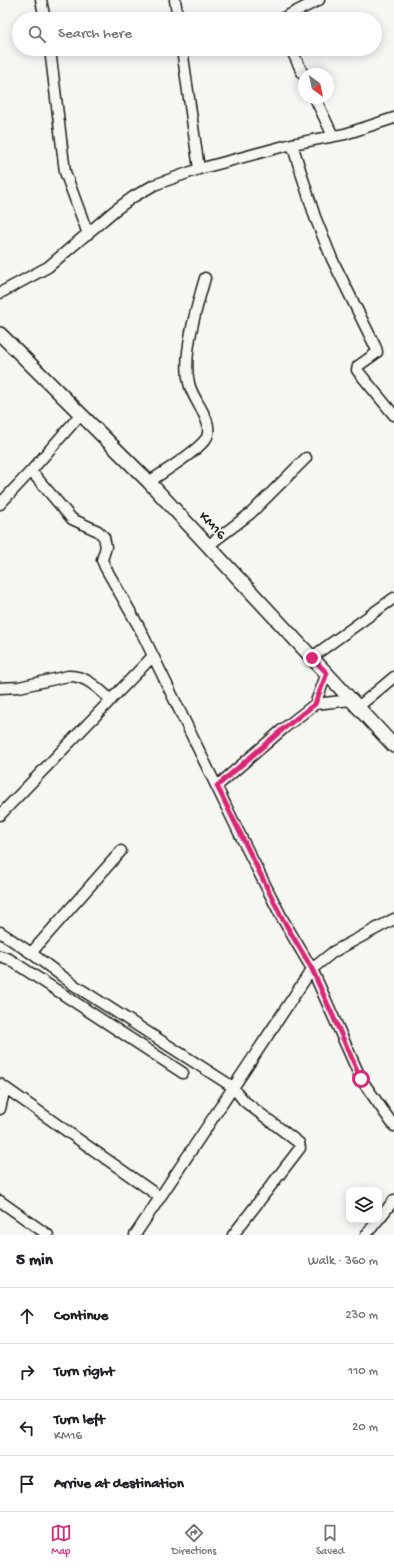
<!DOCTYPE html>
<meta charset="utf-8">
<style>
body{margin:0;font-family:"Gochi Hand",sans-serif;background:#f2f2f2;color:#202124}
.controls{position:absolute;right:12px;bottom:12px;display:grid;overflow:hidden;border-radius:8px;box-shadow:0 2px 10px #0003}
.controls button{width:36px;height:36px;display:grid;place-items:center;padding:0;border:0;border-bottom:1px solid #e0e0e0;background:#fff;color:#202124;font:20px sans-serif}
.compass{position:absolute;left:298px;top:68px;width:36px;height:36px;border-radius:50%;background:#fff;box-shadow:0 2px 10px #0003;rotate:147deg}
.stop{position:absolute;width:12px;height:12px;margin:-9px;border:3px solid #db2777;border-radius:50%;background:#fff}
.stop.end{background:#db2777;border-color:#fff;box-shadow:0 1px 4px #0008}
.list{margin:0;padding:0;list-style:none}
h2{display:flex;justify-content:space-between;align-items:center;height:52px;margin:0;padding:0 16px;font-size:17px}
h2 small{font-size:13px;font-weight:400;color:#757577}
.list li{display:grid;grid-template-columns:26px 1fr auto;gap:12px;align-items:center;box-sizing:border-box;height:56px;padding:0 16px;border-top:1px solid #e0e0e0}
.list b{display:block;font-size:15px;white-space:nowrap}
.list p{margin:0;font-size:13px;white-space:nowrap;color:#757577}
.list em{font-size:13px;font-style:normal;color:#757577}
.icon{flex:none;width:22px;height:22px;fill:none;stroke:currentColor;stroke-width:2;stroke-linecap:round;stroke-linejoin:round}
.map{position:relative;flex:none;width:394px;height:1235px;overflow:hidden}
.search{position:absolute;background:#fff;box-shadow:0 2px 10px #0003;left:12px;right:12px;top:12px;height:44px;display:flex;align-items:center;gap:10px;box-sizing:border-box;padding:0 14px;border-radius:22px;color:#757577;font-size:15px}
.sheet{height:276px;background:#fff}
nav{display:flex;justify-content:space-around;align-items:center;box-sizing:border-box;height:56px;border-top:1px solid #e0e0e0;background:#fff;font-size:11px;color:#757577}
nav a{display:grid;justify-items:center;gap:2px}
nav .on{color:#db2777}
.map>svg:first-child{display:block}
.lines{fill:none;stroke-linecap:round;stroke-linejoin:round}
.minor-casing{stroke:#1c1c1c;stroke-width:13}
.tertiary-casing{stroke:#1c1c1c;stroke-width:16}
.minor{stroke:#f6f6f2;stroke-width:10}
.tertiary{stroke:#f6f6f2;stroke-width:13}
.route{stroke:#db2777;stroke-width:5}
.labels{text-anchor:middle;dominant-baseline:central;stroke-width:3.5;stroke-linejoin:round;paint-order:stroke}
.street-label{font-size:15px;fill:#1c1c1c;stroke:#f6f6f2}
</style>
<div class="map">
<svg width="394" height="1235" viewBox="0 0 394 1235">
<rect width="100%" height="100%" fill="#f6f6f2"/>
<filter id="ink" filterUnits="userSpaceOnUse"><feTurbulence type="fractalNoise" baseFrequency=".025" numOctaves="2"/><feDisplacementMap in="SourceGraphic" scale="8" xChannelSelector="R" yChannelSelector="G"/><feConvolveMatrix kernelMatrix="1 2 1 2 8 2 1 2 1" color-interpolation-filters="sRGB"/></filter>
<g filter="url(#ink)">
<g class="lines">
<defs>
<path id="minor" d="M41,0l4,19
M175,0l3,19
M281,19l38,-19
M50,49l15,123 23,62
M182,49l17,120
M291,49l13,27
M315,98l18,38
M292,144l23,73 17,42 44,89 1,4 -2,2 -17,12 -1,4 37,45
M0,293l48,-26 66,-56 19,-14 21,-12 45,-16 93,-25 53,-10 49,-16
M31,471l41,48 26,12 6,6 2,10 -4,13 3,7 34,60 106,218 37,73 30,51 49,110 33,47
M149,482c14,-10 51,-32 58,-45 7,-17 -15,-37 -18,-54 -7,-28 8,-77 16,-105
M0,504l31,-33 50,-57
M209,545l42,-32 55,-55
M312,657l82,-59
M0,688l19,-1 49,-11c18,-1 31,13 43,24
M315,704l36,-4
M358,707l36,-30
M217,786l66,-57 32,-25 12,-31
M0,815l153,-159
M0,932l31,21 43,32 159,102 11,14 55,42 1,5 -67,87
M31,953l90,-102
M0,956l9,3 174,114
M0,1084l160,113
M0,1109l5,-21
M0,1201l48,34
M379,1219l15,-19
M135,1235l177,-266 21,-17 61,-33
M366,1235l12,-15"/>
<path id="tertiary" d="M0,334l149,148 245,264"/>
</defs>
<use href="#minor" class="minor-casing"/>
<use href="#tertiary" class="tertiary-casing"/>
<use href="#minor" class="minor"/>
<use href="#tertiary" class="tertiary"/>
</g>
</g>
<g class="lines" filter="url(#ink)">
<path class="route" d="M312,658l15,15 -12,31 -32,25 -66,57 65,132 30,51 49,110"/>
</g>
<g class="labels">
<g class="street-label">
<text transform="translate(212 526) rotate(47)">KM16</text>
</g>
</g>
</svg>
<div class="controls">
<button><svg class="icon" aria-label="layers" viewBox="0 0 24 24"><path d="M12 4l9 5-9 5-9-5zM3 14l9 5 9-5"/></svg></button>
</div>
<svg class="compass" viewBox="-18 -18 36 36"><path d="M0-13l5 13h-10z" fill="#e53935"/><path d="M0 13l5-13h-10z" fill="#757577"/></svg>
<div class="stop" style="left:361px;top:1079px"></div>
<div class="stop end" style="left:312px;top:658px"></div>
<div class="search"><svg class="icon" aria-label="search" viewBox="0 0 24 24"><circle cx="10" cy="10" r="6"/><path d="M15 15l6 6"/></svg>Search here</div>
</div>
<section class="sheet">
<h2>5 min<small>Walk · 360 m</small></h2>
<ul class="list">
<li><svg class="icon" aria-label="ahead" viewBox="0 0 24 24"><path d="M12 20V5M6 11l6-6 6 6"/></svg><div><b>Continue</b></div><em>230 m</em></li>
<li><svg class="icon" aria-label="right" viewBox="0 0 24 24"><path d="M7 20v-9h11M14 6l5 5-5 5"/></svg><div><b>Turn right</b></div><em>110 m</em></li>
<li><svg class="icon" aria-label="left" viewBox="0 0 24 24"><path d="M17 20v-9H6M10 6l-5 5 5 5"/></svg><div><b>Turn left</b><p>KM16</p></div><em>20 m</em></li>
<li><svg class="icon" aria-label="arrive" viewBox="0 0 24 24"><path d="M6 21V4h12l-3 4 3 4H6"/></svg><div><b>Arrive at destination</b></div></li>
</ul>
</section>
<nav>
<a class="on"><svg class="icon" aria-label="map" viewBox="0 0 24 24"><path d="M3 6l6-2 6 2 6-2v14l-6 2-6-2-6 2zM9 4v14M15 6v14"/></svg>Map</a>
<a><svg class="icon" aria-label="directions" viewBox="0 0 24 24"><path d="M12 3l9 9-9 9-9-9zM9 14v-3h6M13 9l2 2-2 2"/></svg>Directions</a>
<a><svg class="icon" aria-label="saved" viewBox="0 0 24 24"><path d="M7 4h10v16l-5-4-5 4z"/></svg>Saved</a>
</nav>
